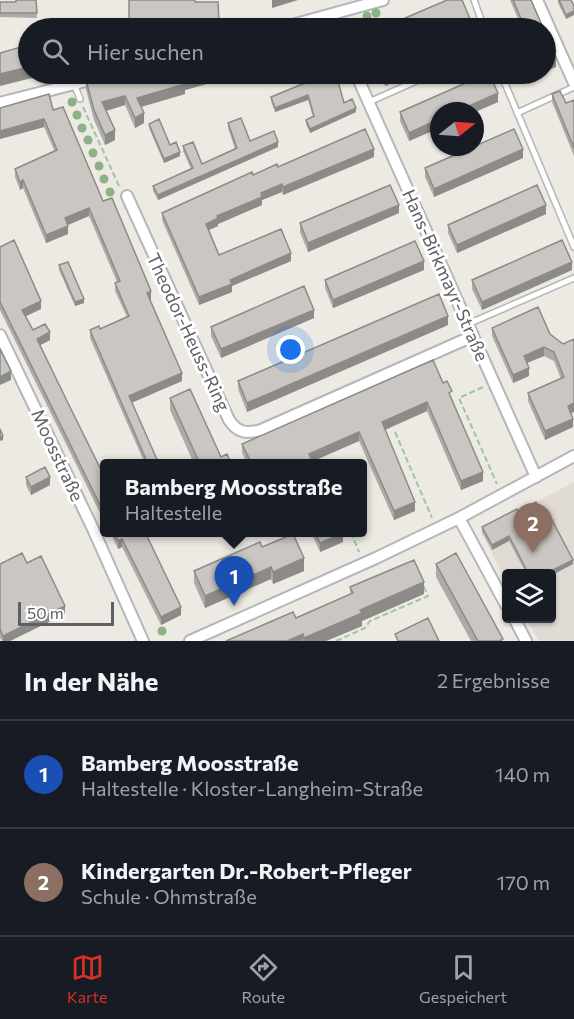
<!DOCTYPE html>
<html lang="de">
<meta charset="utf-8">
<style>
body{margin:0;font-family:Commissioner,sans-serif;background:#242831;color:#f1f3f6}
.controls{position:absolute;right:18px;bottom:18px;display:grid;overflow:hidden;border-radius:6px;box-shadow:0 2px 4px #0004}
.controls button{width:54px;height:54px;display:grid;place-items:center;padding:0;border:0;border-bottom:2px solid #363941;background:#171b24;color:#f1f3f6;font:30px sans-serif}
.compass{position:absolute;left:430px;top:102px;width:54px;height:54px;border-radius:50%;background:#171b24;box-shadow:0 2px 4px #0004;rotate:73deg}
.scale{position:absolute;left:18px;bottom:15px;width:96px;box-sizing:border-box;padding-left:6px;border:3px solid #5b6063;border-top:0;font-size:16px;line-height:21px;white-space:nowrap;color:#5b6063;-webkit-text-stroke:4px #fff;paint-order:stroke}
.you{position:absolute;left:291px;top:350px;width:21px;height:21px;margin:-15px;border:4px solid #fff;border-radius:50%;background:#1a73e8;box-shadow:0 0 0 9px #1a73e833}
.badge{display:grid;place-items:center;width:39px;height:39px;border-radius:50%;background:#d93025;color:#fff;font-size:20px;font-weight:700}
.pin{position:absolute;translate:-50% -50px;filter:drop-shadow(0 2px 3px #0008)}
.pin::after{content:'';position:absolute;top:32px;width:21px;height:18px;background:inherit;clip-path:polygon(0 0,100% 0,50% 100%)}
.popup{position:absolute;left:100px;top:459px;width:267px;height:78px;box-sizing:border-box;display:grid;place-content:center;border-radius:6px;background:#171b24;filter:drop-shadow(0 2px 4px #0005);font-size:20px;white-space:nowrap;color:#9ea1a6}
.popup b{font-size:22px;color:#f1f3f6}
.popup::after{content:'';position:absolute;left:50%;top:100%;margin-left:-12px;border:12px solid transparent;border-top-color:#171b24}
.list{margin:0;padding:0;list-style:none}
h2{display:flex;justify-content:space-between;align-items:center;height:78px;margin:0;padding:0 24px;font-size:26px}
h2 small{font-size:20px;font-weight:400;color:#9ea1a6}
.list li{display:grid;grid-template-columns:39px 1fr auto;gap:18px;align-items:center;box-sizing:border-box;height:108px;padding:0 24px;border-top:2px solid #363941}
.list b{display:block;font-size:22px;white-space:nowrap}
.list p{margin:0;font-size:20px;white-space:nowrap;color:#9ea1a6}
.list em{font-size:20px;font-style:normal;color:#9ea1a6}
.icon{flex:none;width:33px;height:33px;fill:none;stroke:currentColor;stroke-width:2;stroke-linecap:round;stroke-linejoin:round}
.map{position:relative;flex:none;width:574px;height:641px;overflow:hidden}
.search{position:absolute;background:#171b24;box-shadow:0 2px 4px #0004;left:18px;right:18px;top:18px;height:66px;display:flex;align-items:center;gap:15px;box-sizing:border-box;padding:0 21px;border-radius:33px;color:#9ea1a6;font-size:22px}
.sheet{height:294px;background:#171b24}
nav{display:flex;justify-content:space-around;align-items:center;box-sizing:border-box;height:84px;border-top:2px solid #363941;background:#171b24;font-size:16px;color:#9ea1a6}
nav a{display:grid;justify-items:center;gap:3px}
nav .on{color:#d93025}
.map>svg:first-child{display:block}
.education{fill:#e0dbd4}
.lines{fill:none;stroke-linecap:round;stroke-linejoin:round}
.service-casing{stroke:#b4b6ba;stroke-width:8}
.minor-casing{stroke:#b4b6ba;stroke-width:14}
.path{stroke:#9cc6a3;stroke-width:2;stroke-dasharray:6 3;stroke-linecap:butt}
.service{stroke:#fff;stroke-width:5}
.minor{stroke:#fff;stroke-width:10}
.tree{fill:#8db187}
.wall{fill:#aeaba7}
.shaded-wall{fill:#8d8b88}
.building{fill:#cac7c2;stroke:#8d8b88;stroke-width:1.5}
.labels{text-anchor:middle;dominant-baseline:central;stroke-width:6;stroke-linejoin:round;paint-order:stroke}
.street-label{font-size:18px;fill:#5b6063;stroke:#fff}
</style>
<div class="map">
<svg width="574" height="641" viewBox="0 0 574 641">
<rect width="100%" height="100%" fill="#edeae3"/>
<path class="education" d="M574,482v159h-35l-13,-22 26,-1v-44h-46v7l-25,-49z"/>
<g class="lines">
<defs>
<path id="service" d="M474,0l10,28
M501,74l73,173
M74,84l6,15
M369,102l63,-28
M517,113l57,-26
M468,324l106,-46"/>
<path id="minor" d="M537,0l37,83
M332,15l5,13
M281,28l102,-28
M356,74l180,403
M0,103l113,-29
M127,196l102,224c9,13 17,14 32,10l212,-94
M0,335l93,194 50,112
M459,518l47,87
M514,618l12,23
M190,641l186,-83 83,-40 115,-62"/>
</defs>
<use href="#service" class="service-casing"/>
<use href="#minor" class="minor-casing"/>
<path class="path" d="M83,107l36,79
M483,387l-24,11 38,86
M395,432l37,86
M321,463v1
M351,532l8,20
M336,641l29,-13 5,-7 58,-25 -5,-11"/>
<use href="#service" class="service"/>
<use href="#minor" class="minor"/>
</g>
<g class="tree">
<circle cx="376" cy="13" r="4.5"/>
<circle cx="367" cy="16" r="4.5"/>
<circle cx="72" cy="102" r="4.5"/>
<circle cx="77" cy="115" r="4.5"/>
<circle cx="82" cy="128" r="4.5"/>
<circle cx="88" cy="140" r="4.5"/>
<circle cx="93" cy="153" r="4.5"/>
<circle cx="99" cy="166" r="4.5"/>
<circle cx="104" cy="179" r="4.5"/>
<circle cx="110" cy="192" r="4.5"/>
<circle cx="162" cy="631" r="4.5"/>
</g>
<path class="wall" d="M36,0l1,18 -37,-1v-15h16z
M510,0h21l12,28h-21z
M558,0h13l-5,19 -8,-16z
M235,74v2l-50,14v4l-44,13 3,16 -9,5 -10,-23 -19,6 9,29 -10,5 -11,-25 -8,-30v-10l7,1z
M380,74h33l-28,12z
M305,83l39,20 12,9 -46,21 -4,-9v-4l7,-3 -5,-17 -33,12 -4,-11v-4z
M552,94l14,9 8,-3v56l-22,-54z
M498,102l-23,10 -36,-1v17l-30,13 -9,-20v-9z
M53,110l50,91 48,98 -1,1 32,81 -50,21 27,62h-14l-55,-126v-8l10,-1 27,-12 -12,-26v-8l2,-1 -28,-66 -21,9v9l-22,9 -23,-55 -3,2 -5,-13v-8l40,-17 -11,-25 -44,12z
M228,123l22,18 28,6 -120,53 -5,-9v-5l38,-17 -8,-18v-5l19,18 33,-15 -7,-21z
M149,124l21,21 10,11 -16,7 -15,-35z
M374,157l-91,38 -1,-3 -20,8v5l-44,19v2l-9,4 10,25 72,6 -59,25v6l-33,13 -37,-85v-7l91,-38 25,-8z
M523,158l-89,39 -9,-20v-9z
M399,213l-91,39 -8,-20v-9z
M546,214l-89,39 -9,-20v-8z
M0,247l41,62 -15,7 7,14 17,10 -10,5 25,52 40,81v45l-105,-213z
M59,265l25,38 -9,3 -16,-36z
M424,270l-91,38 -8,-20v-8z
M572,270l-90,40 -10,-21v-9z
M314,318l-93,40 -10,-22v-9z
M448,325l-201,87 -9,-23v-8z
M492,328l58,6 13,10 11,-5v73l-3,1 2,14 -28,13 -17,-39v-8l33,-14 -7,-18 -10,-5 -17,7 2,13 -16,7 -21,-47z
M443,383l9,16 31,82 -22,9 -34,-79 -42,19 30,81 -21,9 -35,-79 -47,20 1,3h-65l-6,-11v-9z
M170,398l51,59 10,7h-37l-24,-54z
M26,477l24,8 -19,10 -5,-10z
M518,511l29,12 26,41 -21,11v-2h-26l-17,-32 -17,9 -10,-18v-5z
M110,532h22l49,83 -20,10 -39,-78 -4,2z
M311,532h31l1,10 -23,10z
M262,547l42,24 -31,13 -2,-5 -66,29 -11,-25v-12z
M27,563l38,51 -55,27h-8l-2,-3v-74z
M436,564l67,77h-32l-35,-64z
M350,587l74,7 -62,27v5l-36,15h-100l70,-23 54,-23z"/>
<path class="shaded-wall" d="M272,0h26l-26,8z
M574,11v4l-8,4v-4z
M219,21v7h-32z
M556,59v8l-10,4v-8z
M28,67v7h16v1l-44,11v-12z
M209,74h26v2l-50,14v4l-48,14v-10l47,-17z
M403,74h10l-28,12v-4z
M498,93v9l-23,10 -17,-1z
M308,95v5l-33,12v-4z
M125,96v9l-23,7v-10z
M356,108v4l-46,21v-4z
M144,113v10l-9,5v-10z
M44,119v8l-44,12v-8z
M439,119v9l-30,13v-8z
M115,130v10l-10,5v-10z
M278,142v5l-120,53v-5z
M374,149v8l-91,38v-8z
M523,149v9l-89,39v-8z
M180,152v4l-16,7v-4z
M23,180v8l-3,2v-8z
M282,184v8l-20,8v5l-44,19v2l-12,5v-7l11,-8 44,-23z
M399,205v8l-91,39v-9z
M546,205v9l-89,39v-8z
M89,208v8l-24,10v-8z
M68,226v8l-22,9v-8z
M291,253v8l-59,25v6l-33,13v-8l31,-17z
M424,261v9l-91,38v-8z
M572,262v8l-90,40v-8z
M151,291v8l-4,2v-8z
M84,299v4l-9,3v-4z
M41,301v8l-19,9v-8z
M314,310v8l-93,40v-9z
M448,316v9l-201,87v-9z
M50,332v8l-13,7v-8z
M544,347v9l-20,8v-8z
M529,368v8l-16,7v-8z
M11,371v9l-11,5v-8z
M182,373v8l-53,23v-8z
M427,402v9l-45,20v-9z
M574,403v9l-6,2v-8z
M573,419v8l-28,13v-9z
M359,432v9l-50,22v-9z
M3,436v4l-3,1v-4z
M483,472v9l-22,9v-9z
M50,477v8l-19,10v-8z
M415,502v9l-21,9v-9z
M184,532h10l-11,5v-4z
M343,533v9l-23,10v-9z
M509,536v5l-17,9v-5z
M122,539v8l-4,2v-8z
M304,558v13l-31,13v-12z
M573,560v4l-21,11v-2h-5z
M271,567v12l-66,29v-12z
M424,582v12l-62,27v5l-36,15h-22v-3l56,-28z
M65,606v8l-55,27h-7v-5z
M181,607v8l-20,10v-8z
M303,634v7h-16z"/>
<path class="building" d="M16,0h20l1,13h-37v-11h16z
M129,0h66v2h23l1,19 -32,7h-80v-3l22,-5z
M447,0h15l12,28h-92z
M513,0h18l12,28h-18z
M559,0h12l3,6v5l-8,4z
M316,20l2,8h-27z
M546,34l10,25 -10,4z
M28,45v22l-28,7v-21z
M121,74h88l-25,7 1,3 -48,14 7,15 -9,5 -10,-22 -23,6 13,28 -10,5 -11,-25 -8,-30 5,-2 2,3z
M336,74l8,29 8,-4 4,9 -46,21 -4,-9 8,-4 -6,-21 -33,13 -4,-11 34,-14z
M382,74h21l-18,8z
M486,74h3l9,19 -40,18h-19v8l-30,14 -9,-21z
M560,91l6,12 8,-3v48l-22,-54z
M49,94l4,16 10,-3 40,94 9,-3 39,93 -4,2 35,80 -53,23 30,68h-11l-58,-134 9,-4 1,3 29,-13 -14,-33 5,-2 -31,-73 -24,10 3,8 -22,9 -23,-55 -3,2 -5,-13 42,-19 -13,-31 -44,12v-23z
M241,118l9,23 24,-10 4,11 -120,53 -5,-9 40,-18 -10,-22 10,-4 9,22 35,-16 -9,-25z
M159,119l11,26 6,-3 4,10 -16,7 -15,-35z
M365,129l9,20 -91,38 -1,-3 -21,9 1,4 -45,19 1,2 -12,6 13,31 62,-26 10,24 -61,27 2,4 -33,13 -37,-84 90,-41 1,3 24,-11 1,3z
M514,129l9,20 -89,40 -9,-21 48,-21h2v-1z
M390,185l9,20 -91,38 -8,-20z
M537,185l9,20 -89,40 -9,-20z
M14,240l27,61 -19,9 11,20 12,-6 5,8 -13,7 28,58 40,81v37l-105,-213v-55z
M562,240l10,22 -90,40 -10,-22z
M415,241l9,20 -91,39 -8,-20z
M68,262l16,37 -9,3 -16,-37z
M304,286l10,24 -93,39 -10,-22z
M439,294l9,22 -201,87 -9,-22z
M538,307l12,27 13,10 11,-5v64l-6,3 5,13 -28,12 -17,-38 36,-16 -10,-25 -10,-5 -20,9 5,12 -16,7 -21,-47z
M0,349l11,22 -11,6z
M433,360l10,23 4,-2 5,10 -3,2 34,79 -22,9 -34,-79 -45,20 33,80 -21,9 -35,-79 -50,22 4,10h-61l-10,-20z
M190,389l31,68 6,-3 4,10h-31l-30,-66z
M0,429l3,7 -3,1z
M45,467l5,10 -19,10 -5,-10z
M536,502l11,21 5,-3 21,40 -26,13h-19l-19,-37 -17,9 -10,-18 35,-18 1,2z
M114,532h18l1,2 2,-2h10l36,75 -20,10 -39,-78 -4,2z
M315,532h27l1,1 -23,10z
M293,534l11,24 -31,14 -2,-5 -66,29 -11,-25 66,-29 2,5z
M22,553l5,10 14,-7 24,50 -62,30 -3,-7v-65z
M456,553l47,86 -4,2h-21l-42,-77z
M414,560l10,22 -64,28 2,3 -58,25 -1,-4 -16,7h-61l67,-29 3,6 9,-4 48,-21 -3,-6z
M428,618l11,23h-41l-3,-7z"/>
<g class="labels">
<g class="street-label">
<text transform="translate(446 275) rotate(66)">Hans-Birkmayr-Straße</text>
<text transform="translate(189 332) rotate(65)">Theodor-Heuss-Ring</text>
<text transform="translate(58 455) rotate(65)">Moosstraße</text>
</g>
</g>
</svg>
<div class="controls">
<button><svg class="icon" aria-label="layers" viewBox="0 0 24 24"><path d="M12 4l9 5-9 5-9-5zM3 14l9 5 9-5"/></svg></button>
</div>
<svg class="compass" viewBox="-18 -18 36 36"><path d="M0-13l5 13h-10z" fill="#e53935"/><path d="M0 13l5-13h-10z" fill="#9ea1a6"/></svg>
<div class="scale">50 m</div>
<div class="you"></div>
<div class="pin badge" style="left:234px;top:606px;background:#1a4fb4">1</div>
<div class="popup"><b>Bamberg Moosstraße</b>Haltestelle</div>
<div class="pin badge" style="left:533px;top:553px;background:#8d6e63">2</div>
<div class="search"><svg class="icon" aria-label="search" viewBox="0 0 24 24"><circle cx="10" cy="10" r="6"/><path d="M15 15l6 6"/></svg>Hier suchen</div>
</div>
<section class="sheet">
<h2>In der Nähe<small>2 Ergebnisse</small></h2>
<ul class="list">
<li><span class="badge" style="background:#1a4fb4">1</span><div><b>Bamberg Moosstraße</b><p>Haltestelle · Kloster-Langheim-Straße</p></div><em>140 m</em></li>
<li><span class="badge" style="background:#8d6e63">2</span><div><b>Kindergarten Dr.-Robert-Pfleger</b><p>Schule · Ohmstraße</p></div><em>170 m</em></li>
</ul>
</section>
<nav>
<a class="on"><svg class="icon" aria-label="map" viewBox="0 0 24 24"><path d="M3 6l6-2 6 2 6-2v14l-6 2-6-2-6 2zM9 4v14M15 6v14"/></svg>Karte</a>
<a><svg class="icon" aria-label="directions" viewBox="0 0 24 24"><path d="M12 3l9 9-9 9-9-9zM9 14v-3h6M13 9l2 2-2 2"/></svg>Route</a>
<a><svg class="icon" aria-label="saved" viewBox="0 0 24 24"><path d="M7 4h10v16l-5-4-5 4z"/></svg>Gespeichert</a>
</nav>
